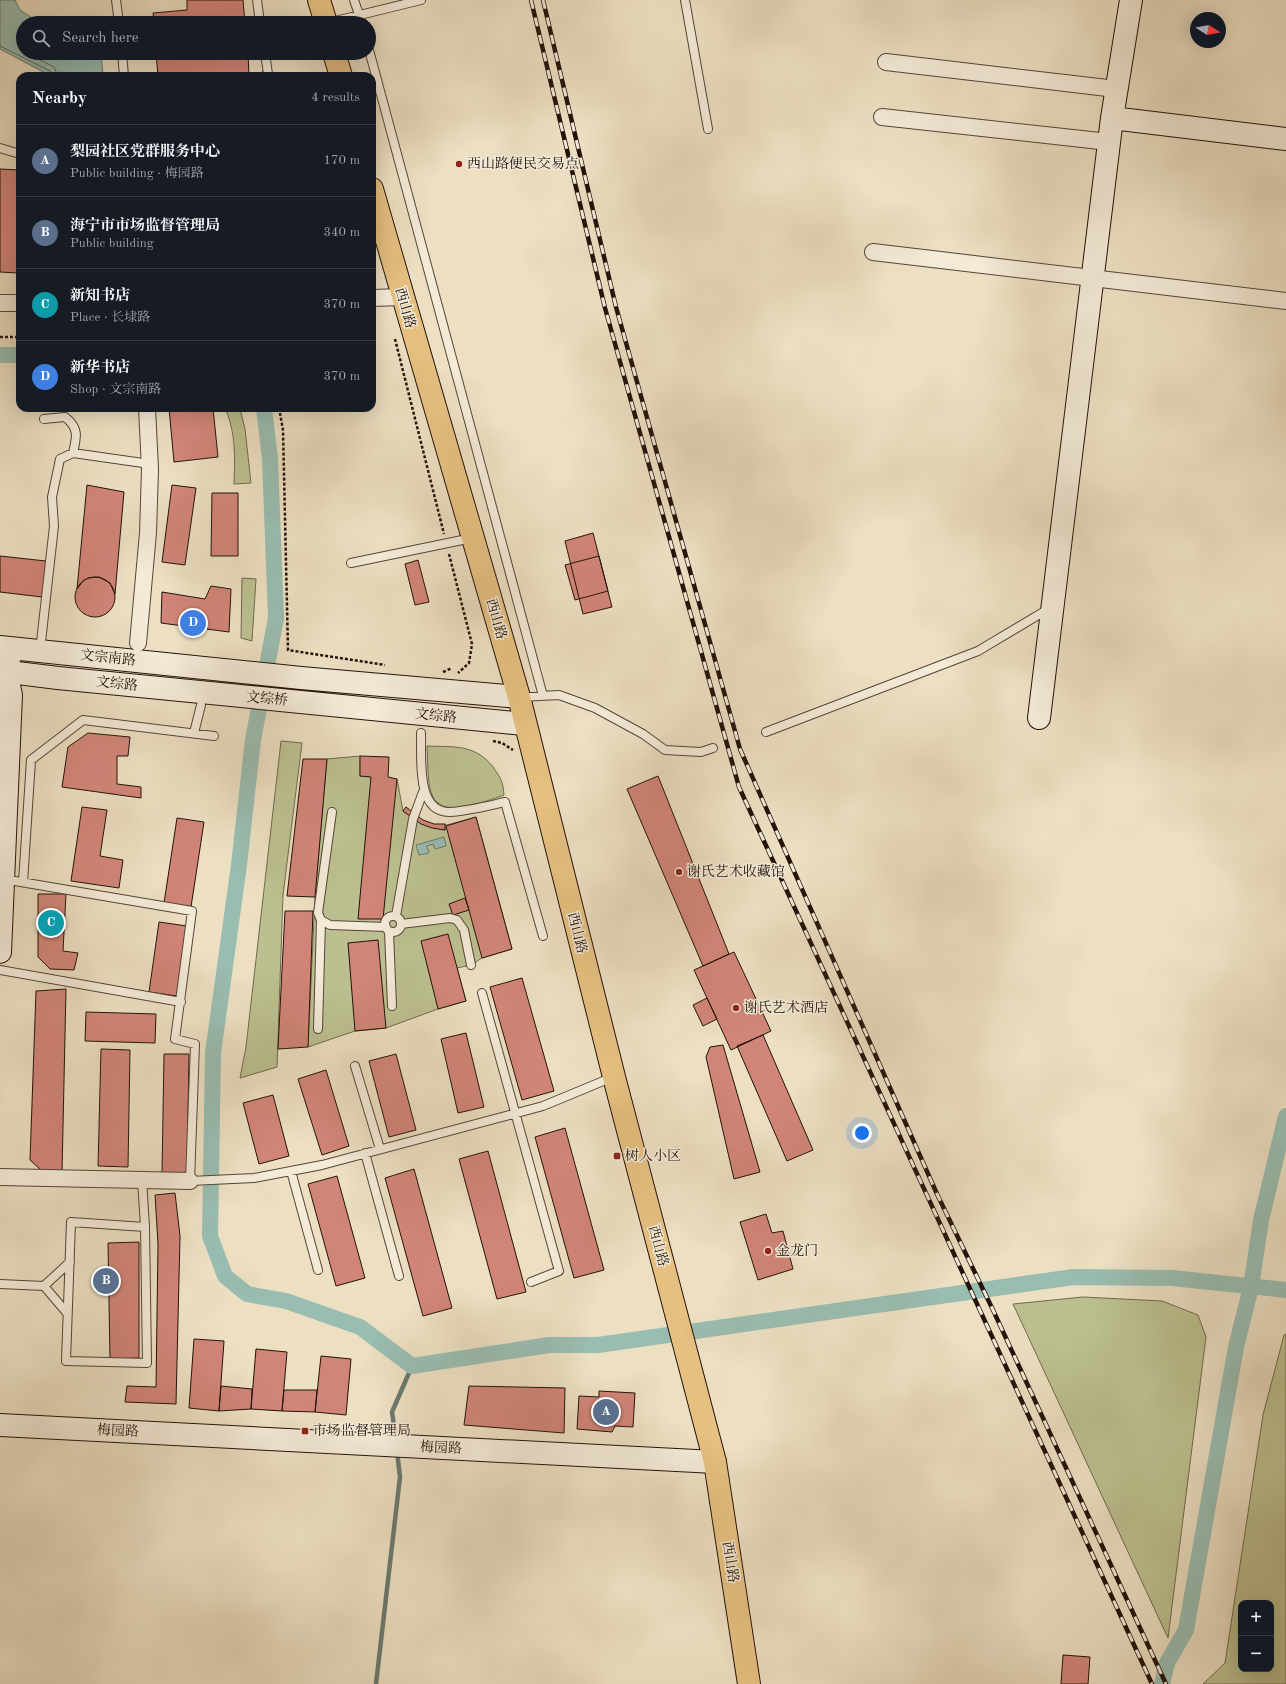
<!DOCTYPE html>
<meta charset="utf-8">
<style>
body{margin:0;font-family:"Old Standard TT","Noto Serif SC",serif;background:#242831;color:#f1f3f6}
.controls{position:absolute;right:12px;bottom:12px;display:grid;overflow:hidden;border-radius:8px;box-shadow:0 4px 16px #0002}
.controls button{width:36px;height:36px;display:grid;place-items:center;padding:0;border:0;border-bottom:1px solid #363941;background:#171b24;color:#f1f3f6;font:20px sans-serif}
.compass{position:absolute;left:1190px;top:12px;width:36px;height:36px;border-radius:50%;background:#171b24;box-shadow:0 4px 16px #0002;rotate:101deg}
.you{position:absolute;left:862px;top:1133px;width:14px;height:14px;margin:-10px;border:3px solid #fff;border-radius:50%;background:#1a73e8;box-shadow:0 0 0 6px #1a73e833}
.badge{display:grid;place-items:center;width:26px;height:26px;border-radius:50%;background:#0b8043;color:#fff;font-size:13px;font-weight:700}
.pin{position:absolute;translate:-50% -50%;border:2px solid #fff;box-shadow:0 1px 4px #0006}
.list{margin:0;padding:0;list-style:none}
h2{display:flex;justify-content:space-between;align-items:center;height:52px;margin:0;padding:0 16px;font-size:17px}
h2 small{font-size:13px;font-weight:400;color:#9ea1a6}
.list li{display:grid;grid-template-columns:26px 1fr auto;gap:12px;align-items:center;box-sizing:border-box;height:72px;padding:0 16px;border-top:1px solid #363941}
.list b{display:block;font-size:15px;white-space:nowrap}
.list p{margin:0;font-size:13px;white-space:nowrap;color:#9ea1a6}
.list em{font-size:13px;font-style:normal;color:#9ea1a6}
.icon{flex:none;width:22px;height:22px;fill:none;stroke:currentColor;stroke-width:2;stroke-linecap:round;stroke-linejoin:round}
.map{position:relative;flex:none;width:1286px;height:1684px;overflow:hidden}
.search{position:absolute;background:#171b24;box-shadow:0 4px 16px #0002;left:16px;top:16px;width:360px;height:44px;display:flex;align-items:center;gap:10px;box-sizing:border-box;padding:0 14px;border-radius:22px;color:#9ea1a6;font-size:15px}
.panel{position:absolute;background:#171b24;box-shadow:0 4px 16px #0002;left:16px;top:72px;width:360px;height:340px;border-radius:12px}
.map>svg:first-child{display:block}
.green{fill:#bcc090;stroke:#70694d;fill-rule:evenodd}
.water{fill:#99bdb1;stroke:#6a796e}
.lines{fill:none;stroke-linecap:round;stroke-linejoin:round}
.shore{stroke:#5e685e;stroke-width:1}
.stream{stroke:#6a796e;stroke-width:4.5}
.canal{stroke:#99bdb1;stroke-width:16}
.building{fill:#d18578;stroke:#23120a}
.lane-casing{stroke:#554538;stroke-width:10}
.street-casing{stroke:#554538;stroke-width:18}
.secondary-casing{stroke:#23120a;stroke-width:24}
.primary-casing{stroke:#23120a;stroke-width:24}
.path{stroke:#23120a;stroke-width:2.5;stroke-dasharray:3 2;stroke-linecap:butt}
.lane{stroke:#f3ead7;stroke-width:8}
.street{stroke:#f3ead7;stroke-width:16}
.secondary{stroke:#f3ead7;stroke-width:22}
.primary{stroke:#e6c081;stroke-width:22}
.rail-casing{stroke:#23120a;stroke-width:4.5}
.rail{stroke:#f3ead7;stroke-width:3;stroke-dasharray:9;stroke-linecap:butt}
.poi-dot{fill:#8f2418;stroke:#f3ead7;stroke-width:1.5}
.labels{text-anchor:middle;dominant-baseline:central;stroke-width:3;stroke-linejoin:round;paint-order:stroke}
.poi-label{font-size:14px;fill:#23120a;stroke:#f3ead7;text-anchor:start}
.street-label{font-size:14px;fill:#23120a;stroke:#f3ead7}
</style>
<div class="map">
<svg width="1286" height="1684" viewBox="0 0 1286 1684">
<rect width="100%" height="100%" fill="#ecdfc2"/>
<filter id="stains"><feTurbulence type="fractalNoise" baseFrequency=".005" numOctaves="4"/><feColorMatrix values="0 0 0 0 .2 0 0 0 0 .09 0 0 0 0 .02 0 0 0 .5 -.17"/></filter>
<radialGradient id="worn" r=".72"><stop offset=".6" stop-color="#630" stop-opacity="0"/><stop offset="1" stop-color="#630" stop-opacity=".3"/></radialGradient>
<path class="green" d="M225,408l15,1 5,20 6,54 -17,1c1,-27 2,-51 -9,-76z
M242,578l14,1 -4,62 -11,-3z
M281,741l21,2 -19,152 -6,172 -37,11 6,-31z
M427,746c27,1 48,-2 66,21 8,11 10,15 11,28 -19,6 -65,27 -73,-3 -4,-14 -3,-32 -4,-46z
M360,756v20l37,3 6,32c14,10 25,17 42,19v-6l2,1 29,-8 36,132 -30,9 -11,7 -14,3 9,33 -28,8 -52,19 -31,3 -47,16 7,-150 12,-138z
M1083,1297l79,4 36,14 8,22 -38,301 -155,-334z
M1286,1334v350h-83l22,-21 38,-248 21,-80zM1241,1603h30v66h-30z"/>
<path class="water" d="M0,0h15l5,10 20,13h-17v30h78l2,23h-42l-14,-2 -47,-25z
M444,837l2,9 -11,3 -2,-5 -6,2 2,7 -10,2 -3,-10z"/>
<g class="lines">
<path class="shore" d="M0,46l50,25 3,5
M27,53l27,14 4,9"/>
<path class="stream" d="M396,1440l-4,-28 20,-46
M376,1684l24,-207 -3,-26"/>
<path class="canal" d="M0,355h20
M264,408l6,51 6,159 -23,122 -14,125 -26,188 -3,183 15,40 22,18 39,7 74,26 52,39 137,-21h49l475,-68 99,1 114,12
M1162,1684l5,-21 19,-33 50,-283 15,-60 10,-67 25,-104"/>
</g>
<path class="building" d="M187,0h56l2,23h-91l-1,-10 34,-3z
M156,53h92l1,23h-91z
M0,169l20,1 -2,103 -18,-1z
M169,408h44l5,49 -44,5z
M87,485l37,7 -9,102 -5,-11 -11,-6 -11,1 -5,3 -6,8z
M172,485l24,3 -11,77 -23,-3z
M212,493h26v63h-27z
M593,533l19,74 -29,7 -18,-73z
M0,556l46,5 -4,36 -42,-5z
M599,556l9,35 -33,9 -10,-35z
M418,560l11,42 -14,3 -10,-41z
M75 597a20 20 0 1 1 40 0a20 20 0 1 1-40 0Z
M211,586l20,3 -2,43 -68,-9 1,-31 43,7z
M88,733l42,4 -2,19h-11v28l24,3v11l-79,-11 6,-40z
M360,756l29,1 -1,20 9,2 -14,140h-25l13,-142 -11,-1z
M303,759h24l-12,138 -28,-1z
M658,776l71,178 -26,12 -76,-177z
M82,807l25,3 -7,46 23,4 -4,28 -48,-7z
M406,807l17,13 11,4h11v6l-13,-2 -11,-4 -18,-13z
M476,817l36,132 -30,9 -36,-132z
M177,818l27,4 -13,85 -27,-4z
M38,894h28l-3,57 15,2 -4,17 -24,-1 -12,-12z
M465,898l4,12 -16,5 -4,-11z
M285,911h28l-5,136 -30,2z
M159,922l28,4 -10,70 -28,-4z
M448,934l18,67 -28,8 -17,-68z
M378,940l8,88 -31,3 -7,-88z
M734,952l37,79 -40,19 -37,-80z
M522,978l32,113 -32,9 -32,-113z
M66,989l-4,184 -20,-2 -12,-11 6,-169z
M707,998l10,21 -14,7 -10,-21z
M86,1012l70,2 -1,29 -70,-2z
M466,1033l18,74 -26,6 -17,-74z
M763,1035l50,115 -26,11 -50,-115z
M723,1045l37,127 -26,7 -28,-122 4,-10z
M101,1049l29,1 -2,117 -30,-1z
M164,1054h25l-2,120 -25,-1z
M396,1054l20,76 -27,7 -20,-76z
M326,1070l23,76 -27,9 -24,-76z
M273,1095l16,61 -30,8 -16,-61z
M565,1128l39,142 -30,8 -39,-141z
M488,1151l38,141 -29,7 -38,-140z
M414,1169l38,139 -29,8 -38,-138z
M337,1176l28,102 -29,8 -28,-102z
M175,1193l5,43 -4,168 -51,-2 2,-16 29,1 2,-143 -3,-49z
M766,1214l6,19 11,-2 10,38 -35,11 -18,-58z
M139,1242v116l-29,1 -2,-116z
M194,1339l30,2 -5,70 -30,-3z
M256,1349l31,3 -5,59 -31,-2z
M321,1356l30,3 -5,56 -31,-3z
M221,1386l31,3 -1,20 -32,2z
M469,1386l96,2 -1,45 -100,-8z
M284,1390h33l-2,22 -33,-1z
M599,1391l36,2 -2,34 -18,-1 -3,6 -35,-3 2,-33 20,1z
M1063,1655l27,2 -2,27h-27z"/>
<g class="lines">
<defs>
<path id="lane" d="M116,0l3,23
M257,0l3,23
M354,0l8,23
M685,0l23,129
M327,23l94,-23
M369,50l174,646
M122,53l2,23
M264,76l4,-2 -3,-21
M0,148l20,6
M44,419l21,-2c14,11 12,19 8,36
M351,563l121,-25
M40,651l14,-125 -2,-29 8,-38 13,-6 77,11
M520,697l39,-2 36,13 48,26 22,16 36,2 12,-4
M766,732l212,-81 72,-43
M194,733l7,-28
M421,733c1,23 -6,80 29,79 18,-1 37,-6 55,-10l38,134
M332,812l-14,101 3,7 9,5 56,2
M3,879l189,32 -17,128 20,5 -5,137 64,-3 68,-13 221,-59 70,-29
M23,882l8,-122 52,-40 131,16
M396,916l17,-97 10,-27
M385 924a8 8 0 1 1 16 0a8 8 0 1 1-16 0Z
M401,924l49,-6 7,2 7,10 7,35
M389,931l3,75
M0,970l181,32
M482,993l77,278 -28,11
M318,1029l3,-109
M355,1066l25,83
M365,1153l34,123
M291,1171l27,99
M142,1179l3,48
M71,1222l74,5 2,136 -81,-2z
M0,1284l44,2 26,-24
M44,1286l23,27"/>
<path id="street" d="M886,62l230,27
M882,117l227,25
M873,252l413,49
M372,298l30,-1
M0,303h20
M138,643l10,-110 2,-64 -3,-61
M0,1177l190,4"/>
<path id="secondary" d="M1112,118l174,21
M0,647l301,31 218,19
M0,671l58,7 466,46
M1039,718l73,-600 19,-118
M0,952l11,-257 -3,-14 1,-25
M0,1425l715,37"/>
<path id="primary" d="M319,0l7,23
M334,53l7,23
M372,189l147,508 95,380 101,385 34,222"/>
</defs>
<use href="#lane" class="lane-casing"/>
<use href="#street" class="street-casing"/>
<use href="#secondary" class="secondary-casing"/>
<use href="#primary" class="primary-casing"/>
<path class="path" d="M0,337h20
M395,339l49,195
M279,408l4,22 5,220 97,15
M449,554l23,90 -3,19 -11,10
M443,672l9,-4
M493,741l9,2 11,7"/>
<use href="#lane" class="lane"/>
<use href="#street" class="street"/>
<use href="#secondary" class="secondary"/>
<use href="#primary" class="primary"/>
<defs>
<path id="rail" d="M531,0l74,308 134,479 413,897
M543,0l73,307 124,442 197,445 56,116 173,374"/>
</defs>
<use href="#rail" class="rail-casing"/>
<use href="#rail" class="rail"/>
</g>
<g class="poi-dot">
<circle cx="459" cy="164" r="4"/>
<circle cx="679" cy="872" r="4"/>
<circle cx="736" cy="1008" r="4"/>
<rect x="613" y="1152" width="8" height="8" rx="2"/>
<circle cx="768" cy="1251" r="4"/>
<rect x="301" y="1427" width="8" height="8" rx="2"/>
</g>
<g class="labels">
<g class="poi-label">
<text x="467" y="164">西山路便民交易点</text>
<text x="687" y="872">谢氏艺术收藏馆</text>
<text x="744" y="1008">谢氏艺术酒店</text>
<text x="625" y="1156">树人小区</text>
<text x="776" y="1251">金龙门</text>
<text x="313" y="1431">市场监督管理局</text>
</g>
<g class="street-label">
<text transform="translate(405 308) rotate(74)">西山路</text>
<text transform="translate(496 619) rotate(74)">西山路</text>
<text transform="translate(108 658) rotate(6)">文宗南路</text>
<text transform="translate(117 684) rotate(6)">文综路</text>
<text transform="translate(267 699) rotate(5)">文综桥</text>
<text transform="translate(436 716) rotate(6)">文综路</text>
<text transform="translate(577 933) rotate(76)">西山路</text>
<text transform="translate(658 1246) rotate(75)">西山路</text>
<text transform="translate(118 1431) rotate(3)">梅园路</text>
<text transform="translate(441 1448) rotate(3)">梅园路</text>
<text transform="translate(730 1562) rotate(81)">西山路</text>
</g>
</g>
<rect width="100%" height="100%" filter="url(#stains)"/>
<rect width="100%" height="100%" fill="url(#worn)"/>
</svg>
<div class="controls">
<button>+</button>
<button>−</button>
</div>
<svg class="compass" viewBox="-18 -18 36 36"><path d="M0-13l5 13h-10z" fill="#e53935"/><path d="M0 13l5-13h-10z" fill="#9ea1a6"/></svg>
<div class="you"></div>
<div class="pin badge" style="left:606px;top:1412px;background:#5c6f8a">A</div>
<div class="pin badge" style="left:106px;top:1281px;background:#5c6f8a">B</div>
<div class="pin badge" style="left:51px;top:923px;background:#0f9aa8">C</div>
<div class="pin badge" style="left:193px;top:623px;background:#3f7fe0">D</div>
<div class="search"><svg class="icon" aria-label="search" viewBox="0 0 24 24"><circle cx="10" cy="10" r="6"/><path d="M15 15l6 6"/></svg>Search here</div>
<section class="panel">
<h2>Nearby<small>4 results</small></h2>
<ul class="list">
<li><span class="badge" style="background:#5c6f8a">A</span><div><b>梨园社区党群服务中心</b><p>Public building · 梅园路</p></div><em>170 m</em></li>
<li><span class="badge" style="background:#5c6f8a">B</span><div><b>海宁市市场监督管理局</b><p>Public building</p></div><em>340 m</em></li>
<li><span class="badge" style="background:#0f9aa8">C</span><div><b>新知书店</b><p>Place · 长埭路</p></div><em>370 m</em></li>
<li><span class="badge" style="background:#3f7fe0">D</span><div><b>新华书店</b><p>Shop · 文宗南路</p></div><em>370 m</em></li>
</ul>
</section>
</div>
